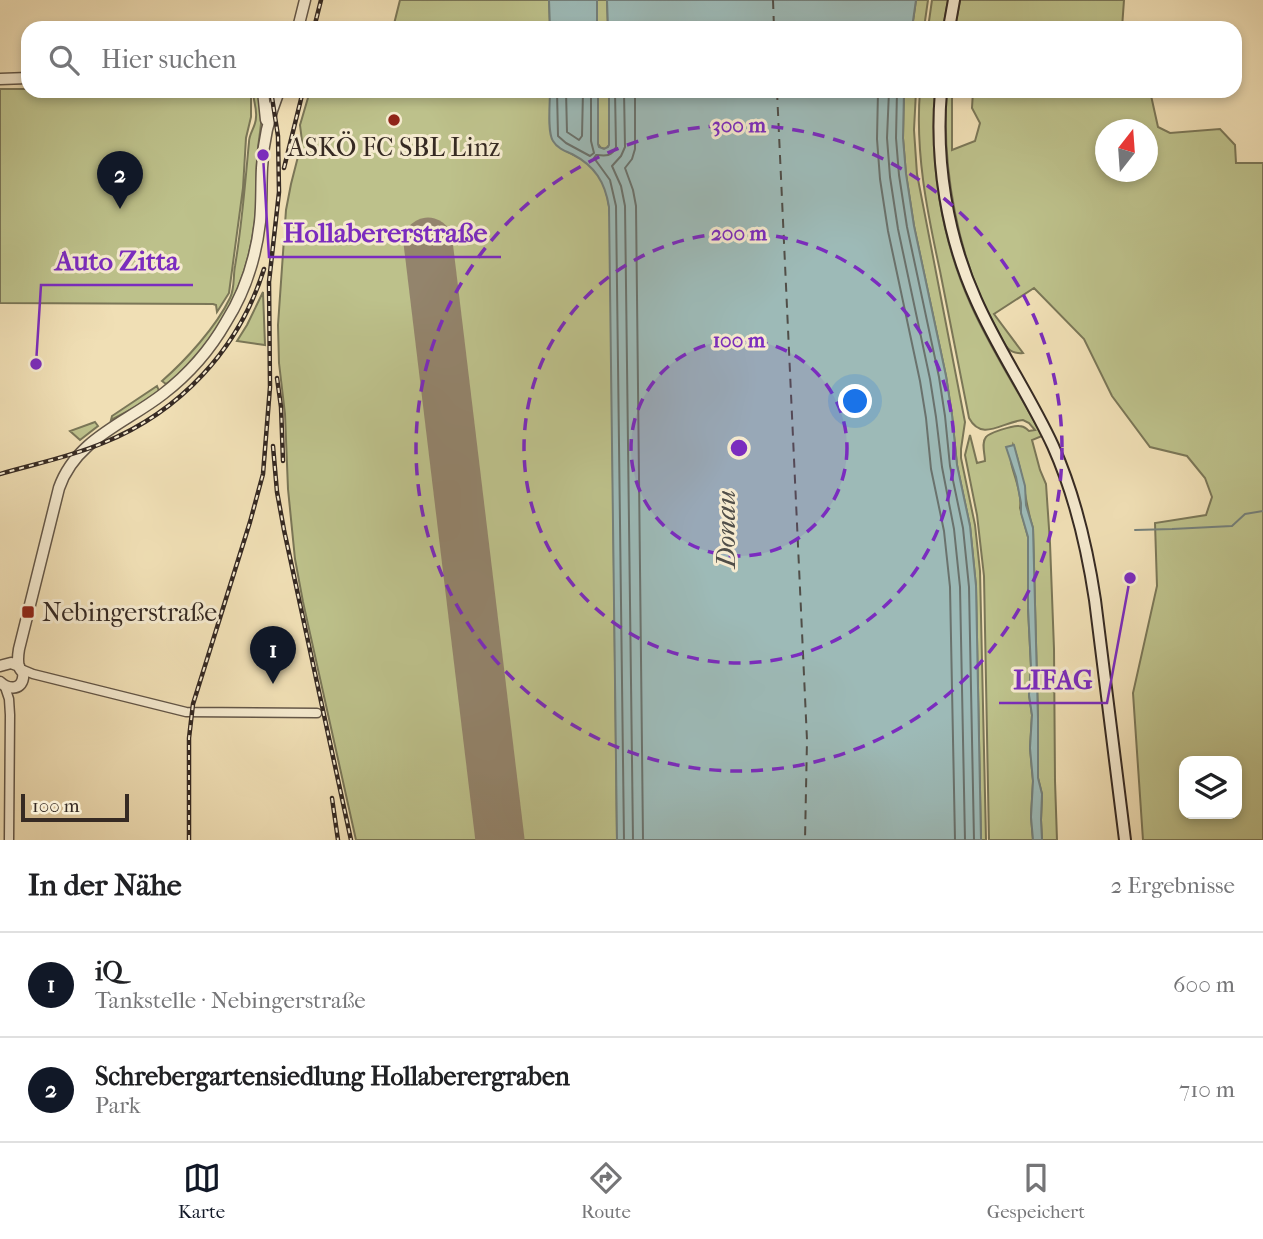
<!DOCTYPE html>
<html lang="de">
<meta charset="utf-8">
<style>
body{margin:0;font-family:"IM FELL French Canon",serif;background:#f2f2f2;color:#202124}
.controls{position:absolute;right:21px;bottom:21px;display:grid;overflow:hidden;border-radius:14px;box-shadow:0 4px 10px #0003}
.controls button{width:63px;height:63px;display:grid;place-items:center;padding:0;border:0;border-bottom:2px solid #e0e0e0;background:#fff;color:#202124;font:35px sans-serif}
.compass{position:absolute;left:1095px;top:119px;width:63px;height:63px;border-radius:50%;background:#fff;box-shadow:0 4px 10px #0003;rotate:17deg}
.scale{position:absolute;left:21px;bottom:18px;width:108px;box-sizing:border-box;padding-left:7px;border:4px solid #362a23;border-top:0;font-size:19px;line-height:24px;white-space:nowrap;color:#362a23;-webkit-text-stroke:5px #f5eacf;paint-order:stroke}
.you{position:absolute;left:856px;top:402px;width:24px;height:24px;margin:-18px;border:5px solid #fff;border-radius:50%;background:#1a73e8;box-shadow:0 0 0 10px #1a73e833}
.badge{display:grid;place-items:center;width:46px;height:46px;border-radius:50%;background:#111827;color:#fff;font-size:23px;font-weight:700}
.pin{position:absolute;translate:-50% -58px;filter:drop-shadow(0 2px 4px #0008)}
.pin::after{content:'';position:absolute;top:37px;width:24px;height:21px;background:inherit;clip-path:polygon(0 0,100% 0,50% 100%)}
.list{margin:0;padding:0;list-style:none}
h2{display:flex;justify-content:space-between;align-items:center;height:91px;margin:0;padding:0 28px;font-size:30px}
h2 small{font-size:23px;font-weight:400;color:#757577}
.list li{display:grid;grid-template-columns:46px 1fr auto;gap:21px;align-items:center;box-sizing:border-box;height:105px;padding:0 28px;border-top:2px solid #e0e0e0}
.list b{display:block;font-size:26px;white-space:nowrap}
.list p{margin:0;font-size:23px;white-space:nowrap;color:#757577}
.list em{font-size:23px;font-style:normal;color:#757577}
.icon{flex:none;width:38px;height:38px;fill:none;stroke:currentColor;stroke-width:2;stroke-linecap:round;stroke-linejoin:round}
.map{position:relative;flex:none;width:1263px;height:840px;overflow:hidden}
.search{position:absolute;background:#fff;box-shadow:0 4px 10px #0003;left:21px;right:21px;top:21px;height:77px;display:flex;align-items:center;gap:18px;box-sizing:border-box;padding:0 24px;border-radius:21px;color:#757577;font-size:26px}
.sheet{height:301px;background:#fff}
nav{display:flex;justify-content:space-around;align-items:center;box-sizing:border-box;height:98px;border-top:2px solid #e0e0e0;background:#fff;font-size:19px;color:#757577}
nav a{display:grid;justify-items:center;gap:4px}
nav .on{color:#111827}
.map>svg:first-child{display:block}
.green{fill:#bdc18b;stroke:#7a7657;stroke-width:2;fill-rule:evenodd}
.water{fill:#9dbab7;stroke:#74807c;stroke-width:2}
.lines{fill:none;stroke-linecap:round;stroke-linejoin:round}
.shore{stroke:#6a726d;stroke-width:2}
.stream{stroke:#74807c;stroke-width:2}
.ferry{stroke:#504e48;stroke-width:2;stroke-dasharray:9 7;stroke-linecap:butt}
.runway{stroke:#93846c;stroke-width:49}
.minor-casing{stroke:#645748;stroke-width:11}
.tertiary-casing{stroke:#645748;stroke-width:13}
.secondary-casing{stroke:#362a23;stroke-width:14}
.minor{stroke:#f5eacf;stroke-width:8}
.tertiary{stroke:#f5eacf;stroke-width:10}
.secondary{stroke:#f5eacf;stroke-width:10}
.rail-casing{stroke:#362a23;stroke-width:4.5}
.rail{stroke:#f5eacf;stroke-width:2;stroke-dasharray:5;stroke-linecap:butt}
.ring{fill:none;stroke:#7b2cbf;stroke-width:3.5;stroke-dasharray:12 9}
.poi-dot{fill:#8f2418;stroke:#f5eacf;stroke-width:2.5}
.labels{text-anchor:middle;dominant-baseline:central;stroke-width:6;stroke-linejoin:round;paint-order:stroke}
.poi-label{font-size:26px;fill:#362a23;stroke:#f5eacf}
.water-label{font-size:28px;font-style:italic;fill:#504e48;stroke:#f5eacf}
.centre{fill:#7b2cbf;stroke:#f5eacf;stroke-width:3.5}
.ring-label{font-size:21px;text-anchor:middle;font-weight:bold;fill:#7b2cbf;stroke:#f5eacf;stroke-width:6;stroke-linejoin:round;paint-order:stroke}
.leader{fill:none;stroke:#7b2cbf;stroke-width:2.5}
.callout-dot{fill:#7b2cbf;stroke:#f5eacf;stroke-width:2.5}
.callout-label{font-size:28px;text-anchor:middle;font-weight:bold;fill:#7b2cbf;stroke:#f5eacf;stroke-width:6;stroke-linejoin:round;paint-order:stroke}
</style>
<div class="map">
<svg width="1263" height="840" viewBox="0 0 1263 840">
<rect width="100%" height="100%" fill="#f0dfb5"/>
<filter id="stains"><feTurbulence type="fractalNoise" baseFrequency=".00286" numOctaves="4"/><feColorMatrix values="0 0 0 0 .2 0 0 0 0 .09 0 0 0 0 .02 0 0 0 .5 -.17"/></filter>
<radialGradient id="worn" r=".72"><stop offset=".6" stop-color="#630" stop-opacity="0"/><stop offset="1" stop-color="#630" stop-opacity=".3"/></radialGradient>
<path class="green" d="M400,0h149l1,28h-157z
M597,0h10l1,28h-11z
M916,0h12l-4,28h-12z
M932,0h16l-5,28h-15z
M960,0h164l-2,28h-167z
M0,89h28v2h223v26l-5,21 -3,50 -14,105 -12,19 -1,-7 -3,-1 -213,-1z
M253,91h5c8,27 0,42 -1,69 -1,16 0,32 -1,48 -4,54 -23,105 -59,146 -9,10 -19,23 -31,30l-4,-3c24,-21 54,-54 68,-83 5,-10 3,-22 5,-32 7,-41 10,-82 14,-124 0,-9 7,-15 7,-25 1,-9 -3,-17 -3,-26z
M310,91h240l2,47c7,11 19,15 31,22 20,13 26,35 27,57l7,623h-261l-53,-238 -8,-43 -7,-70 -3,-75 -6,-51 -1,-38 8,-115 5,-26 11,-43 -2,-16z
M598,91h11v54l-3,4 -5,-1 -3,-4z
M904,91h12l-2,39 3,44 48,248 -4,27v9l14,67 5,46 6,269h-5l-5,-254 -6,-60 -13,-61 -5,-50 -6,-39 -32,-150 -8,-52 -3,-36z
M920,91h15c-6,71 6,148 36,214 20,45 48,87 71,131l-10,4 8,30 6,14 4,59 4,106 1,132 2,59h-15l-1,-20 1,-26 -4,-16v-59l-5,-191c-9,-27 -9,-56 -20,-83 -1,5 -3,12 -2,17 3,15 11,30 9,46l8,29v71l3,59 -2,28 3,20 -2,33 3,33 -2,36 2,23h-44l-5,-264 -7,-61 -12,-60 5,-20 7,28 8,-2c0,-7 -4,-18 1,-24 3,-4 27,-12 33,-11 6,0 6,2 10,5l6,-1 -6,-7 -6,-3c-21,2 -41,22 -54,-2 -10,-49 -19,-98 -29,-147 -13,-60 -25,-119 -20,-180z
M947,91h5v59l23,-9 5,-18 -8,-15 1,-17h177l8,36 12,6 50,-4 15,16 1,18h27v677h-120l-10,-147 24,-107 -2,-63 51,-8 6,-18 -7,-19 -18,-22 -37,-9 -38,-51 -28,-57 -50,-51 -40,26 29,39c-18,2 -20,-14 -28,-27 -37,-66 -54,-160 -48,-235zM1106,130h42v42h-42zM1184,761h53v53h-53z
M263,292l2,53 -28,-4 10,-16z
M157,386l2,5 -25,17 -23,12 1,-4z
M95,422l3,4 -18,14 -10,-9z"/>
<path class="water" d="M549,0h48v28h-47z
M607,0h309l-4,28h-304z
M550,91h48v53l1,3 5,2 4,-2 1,-2v-54h295l-1,47 3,36 8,52 32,150 6,39 5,50 13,61 6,60 5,254h-364l-8,-633c-4,-25 -14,-41 -37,-53 -7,-3 -15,-6 -19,-13 -6,-9 -3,-38 -3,-50z
M1014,445l11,41 1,19 7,23 5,191v59l4,16 -1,26 1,20h-9l-2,-23 2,-36 -3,-33 2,-33 -3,-20 2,-28 -3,-59v-71l-7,-24v-10l-5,-26 -10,-30z"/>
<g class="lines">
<path class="shore" d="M557,91l1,45 8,7 24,13 4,-3 -3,-12v-50
M566,91l1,41 12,8 3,-4 1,-45
M615,91l1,56c-4,10 -11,9 -20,8l-2,3 16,22 6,26 8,634
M624,91l1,56 -4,9 -9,10 9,20 4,20 8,634
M635,91v58l-3,10 -7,9 8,22 3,16 7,634
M878,91l-1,48 3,40 8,52 32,150 6,37 5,51 13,62 6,56 5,253
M889,91l-2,47 3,39 8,52 32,150 6,38 6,50 12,62 6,58 5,253
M897,91l-1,47 3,37 8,52 32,150 6,39 5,50 13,62 6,59 5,253"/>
<path class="stream" d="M1135,530l37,-1 60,-3 13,-12 18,-3"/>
<path class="ferry" d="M773,0l1,28
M777,91l30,649 -2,100"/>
<path class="runway" d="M428,242l72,598"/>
<defs>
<path id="minor" d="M21,669l12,5 153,38 131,1
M5,687l4,12 1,16 -1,125"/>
<path id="tertiary" d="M298,28l7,-28
M0,79l28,-1
M263,91l3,29
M0,666l11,-3 8,3
M0,682c7,7 21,9 23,-4 1,-7 -1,-5 -4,-11 -2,-6 -1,-12 0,-18l40,-161c17,-49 67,-65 104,-94 26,-20 47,-44 63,-72 19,-30 30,-65 34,-100 2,-18 1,-36 2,-54 1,-27 7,-52 17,-77"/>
<path id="secondary" d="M949,28l5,-28
M941,91c-6,70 6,145 35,209 22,50 54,96 77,146 22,49 34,101 42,154l30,240"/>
</defs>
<use href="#minor" class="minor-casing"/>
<use href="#tertiary" class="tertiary-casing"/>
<use href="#secondary" class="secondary-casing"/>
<use href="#minor" class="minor"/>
<use href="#tertiary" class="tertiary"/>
<use href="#secondary" class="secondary"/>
<defs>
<path id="rail" d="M314,28l7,-28
M284,168l19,-77
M277,378l4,29 2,54
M273,446l4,46 7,38 67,310
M0,474c34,-10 70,-17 103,-31 77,-31 136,-94 161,-174
M332,798l6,42
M189,840v-102l4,-34 57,-182 13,-48 7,-87 -1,-105 10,-90 -1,-56 -7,-45"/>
</defs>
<use href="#rail" class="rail-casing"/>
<use href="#rail" class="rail"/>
</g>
<circle cx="739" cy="448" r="108" fill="#7b2cbf" fill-opacity=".12"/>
<g class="ring">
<circle cx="739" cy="448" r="108"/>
<circle cx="739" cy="448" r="215"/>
<circle cx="739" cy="448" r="323"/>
</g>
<g class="poi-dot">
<circle cx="394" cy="120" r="7"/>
<rect x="21" y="605" width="14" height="14" rx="3.5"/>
</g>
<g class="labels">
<g class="poi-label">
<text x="394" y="147">ASKÖ FC SBL Linz</text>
<text x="42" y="612" text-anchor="start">Nebingerstraße</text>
</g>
<g class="water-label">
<text transform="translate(725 529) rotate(-90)">Donau</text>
</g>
</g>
<circle cx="739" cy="448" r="10" class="centre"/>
<g class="ring-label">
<text x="739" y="132">300 m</text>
<text x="739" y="240">200 m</text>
<text x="739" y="347">100 m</text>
</g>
<path class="leader" d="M263 155L269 257H501M36 364L41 285H193M1130 578L1107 703H999"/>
<g class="callout-dot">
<circle cx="263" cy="155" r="7"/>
<circle cx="36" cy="364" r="7"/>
<circle cx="1130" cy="578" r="7"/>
</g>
<g class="callout-label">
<text x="385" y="242">Hollabererstraße</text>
<text x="117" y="270">Auto Zitta</text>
<text x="1053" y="689">LIFAG</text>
</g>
<rect width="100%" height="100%" filter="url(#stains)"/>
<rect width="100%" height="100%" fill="url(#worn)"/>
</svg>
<div class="controls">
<button><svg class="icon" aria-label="layers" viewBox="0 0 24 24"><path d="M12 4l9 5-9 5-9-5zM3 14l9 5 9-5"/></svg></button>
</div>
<svg class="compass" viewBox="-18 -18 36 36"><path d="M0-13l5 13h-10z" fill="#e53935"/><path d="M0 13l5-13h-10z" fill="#757577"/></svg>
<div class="scale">100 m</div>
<div class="you"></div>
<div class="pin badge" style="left:273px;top:684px">1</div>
<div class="pin badge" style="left:120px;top:209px">2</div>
<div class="search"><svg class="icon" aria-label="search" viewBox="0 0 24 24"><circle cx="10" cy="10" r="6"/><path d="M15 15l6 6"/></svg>Hier suchen</div>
</div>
<section class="sheet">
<h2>In der Nähe<small>2 Ergebnisse</small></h2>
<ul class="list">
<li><span class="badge">1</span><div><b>iQ</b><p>Tankstelle · Nebingerstraße</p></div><em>600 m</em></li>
<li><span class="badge">2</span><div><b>Schrebergartensiedlung Hollaberergraben</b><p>Park</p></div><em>710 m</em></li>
</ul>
</section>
<nav>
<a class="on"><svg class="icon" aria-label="map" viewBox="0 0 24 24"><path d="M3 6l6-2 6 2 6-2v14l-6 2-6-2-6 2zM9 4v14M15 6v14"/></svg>Karte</a>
<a><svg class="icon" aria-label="directions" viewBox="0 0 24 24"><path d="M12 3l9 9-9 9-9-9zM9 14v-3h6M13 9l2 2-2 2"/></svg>Route</a>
<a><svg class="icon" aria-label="saved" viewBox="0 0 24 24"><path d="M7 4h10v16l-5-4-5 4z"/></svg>Gespeichert</a>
</nav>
